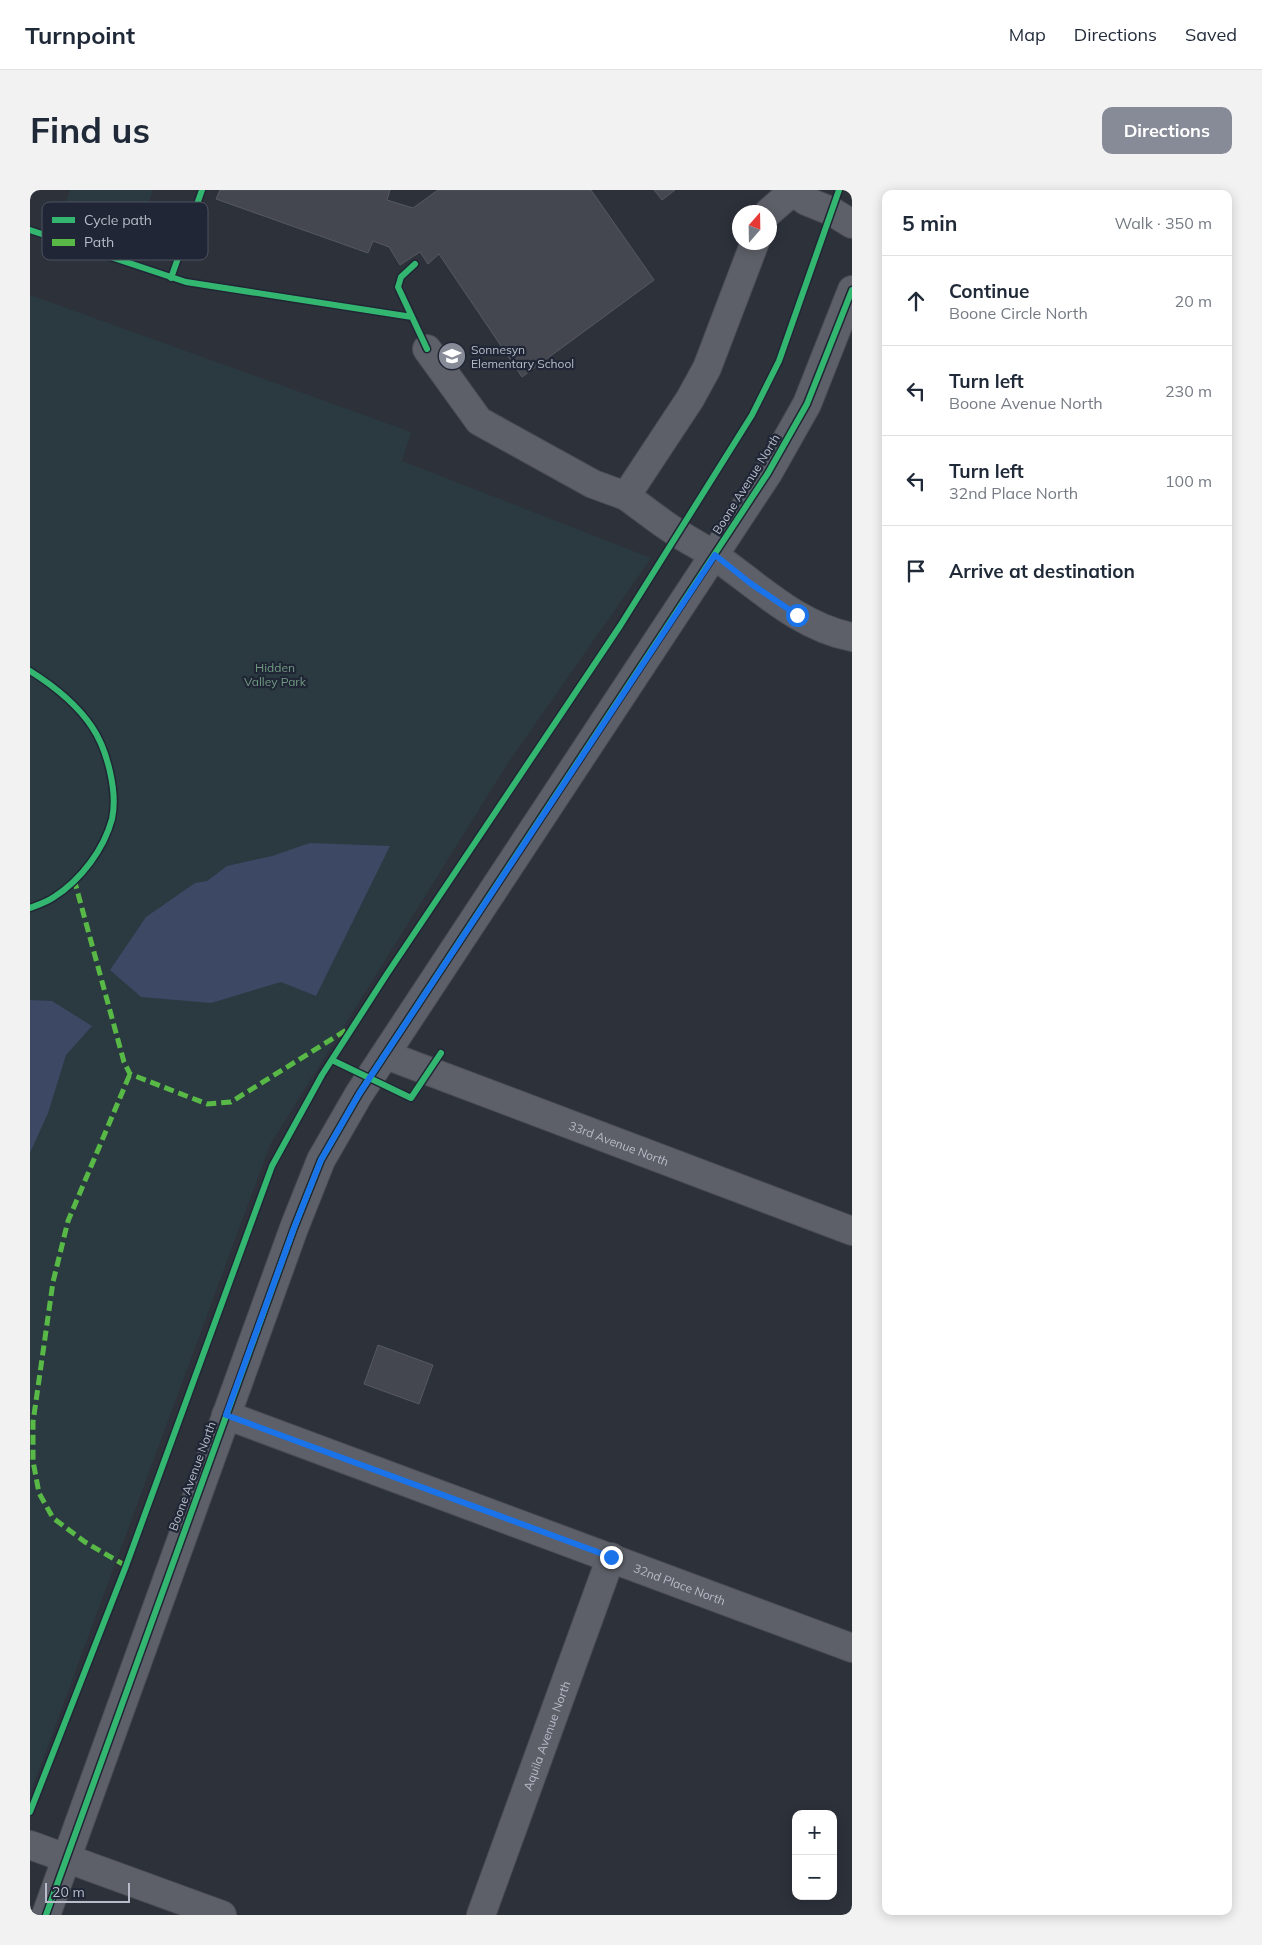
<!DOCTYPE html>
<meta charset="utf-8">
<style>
body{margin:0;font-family:Mulish,sans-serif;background:#f2f2f3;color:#1f2937}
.controls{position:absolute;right:15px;bottom:15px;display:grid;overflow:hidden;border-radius:10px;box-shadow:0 2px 12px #0003}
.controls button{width:45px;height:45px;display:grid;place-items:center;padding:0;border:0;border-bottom:1px solid #e0e1e3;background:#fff;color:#1f2937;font:25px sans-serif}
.compass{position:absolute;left:702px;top:15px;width:45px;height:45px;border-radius:50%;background:#fff;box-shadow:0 2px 12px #0003;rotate:20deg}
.scale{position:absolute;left:15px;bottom:12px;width:85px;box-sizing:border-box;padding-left:5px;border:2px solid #b8bcca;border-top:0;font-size:14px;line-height:18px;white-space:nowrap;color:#b8bcca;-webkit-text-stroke:4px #202635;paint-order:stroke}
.stop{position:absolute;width:15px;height:15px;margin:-11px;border:4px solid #1a73e8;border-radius:50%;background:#fff}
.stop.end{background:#1a73e8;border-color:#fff;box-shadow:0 1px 5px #0008}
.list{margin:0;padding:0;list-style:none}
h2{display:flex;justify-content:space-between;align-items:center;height:65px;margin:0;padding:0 20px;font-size:21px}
h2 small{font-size:16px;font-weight:400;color:#747a83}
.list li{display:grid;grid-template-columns:32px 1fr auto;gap:15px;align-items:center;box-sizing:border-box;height:90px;padding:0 20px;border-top:1px solid #e0e1e3}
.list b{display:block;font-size:19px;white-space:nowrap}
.list p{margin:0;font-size:16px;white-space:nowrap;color:#747a83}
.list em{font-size:16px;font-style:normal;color:#747a83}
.icon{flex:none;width:28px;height:28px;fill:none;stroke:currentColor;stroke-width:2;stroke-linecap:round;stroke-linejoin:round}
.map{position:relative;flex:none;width:822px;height:1725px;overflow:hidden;border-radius:10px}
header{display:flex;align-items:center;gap:30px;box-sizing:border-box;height:70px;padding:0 25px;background:#fff;border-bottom:1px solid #e0e1e3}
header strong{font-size:24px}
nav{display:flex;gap:28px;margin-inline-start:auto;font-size:18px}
.intro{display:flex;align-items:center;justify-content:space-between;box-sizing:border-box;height:120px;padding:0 30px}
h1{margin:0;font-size:35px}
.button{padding:12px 22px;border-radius:10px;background:#878b98;color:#fff;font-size:18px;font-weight:700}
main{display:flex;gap:30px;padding:0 30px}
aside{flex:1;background:#fff;border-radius:10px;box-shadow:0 2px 12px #0003}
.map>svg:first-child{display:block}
.green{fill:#2a3a40}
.water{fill:#3c4864}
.building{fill:#44474f;stroke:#555961}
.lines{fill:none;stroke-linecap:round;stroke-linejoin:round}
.minor-casing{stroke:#494c53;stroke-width:30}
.minor{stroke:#5d6068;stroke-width:28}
.quiet{stroke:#58b947;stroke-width:5;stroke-dasharray:10 5;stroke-linecap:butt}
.cycleway-casing{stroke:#202635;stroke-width:9}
.cycleway{stroke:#33b770;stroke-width:6}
.route{stroke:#1a73e8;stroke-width:6}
.labels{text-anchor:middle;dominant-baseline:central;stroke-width:4.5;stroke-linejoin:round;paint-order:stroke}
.poi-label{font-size:12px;fill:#b8bcca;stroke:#202635;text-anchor:start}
.street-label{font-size:12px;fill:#b8bcca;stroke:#202635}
.park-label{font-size:12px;fill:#709a80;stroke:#202635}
.key{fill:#202635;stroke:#4e5362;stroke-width:1}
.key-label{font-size:14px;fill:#b8bcca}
</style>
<header>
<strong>Turnpoint</strong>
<nav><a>Map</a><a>Directions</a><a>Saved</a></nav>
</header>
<div class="intro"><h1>Find us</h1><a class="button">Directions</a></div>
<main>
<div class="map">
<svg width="822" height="1725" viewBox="0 0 822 1725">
<rect width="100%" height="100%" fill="#2d313a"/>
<path class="green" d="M40,0h83l-17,47 -73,-26z
M0,105l381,137 -9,29 249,97 -143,205 -238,382 -240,649z"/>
<path class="water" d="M280,653l80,3 -74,150 -35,-14 -70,21 -70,-6 -31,-27 36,-53 49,-34 12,-2 20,-15 45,-10z
M0,810l22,1 40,25 -26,29 -18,58 -18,40z"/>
<path class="building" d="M190,0h170l-3,10 26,8 25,-18h153l63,90 -132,97 -83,-123 -11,10 -8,-12 -20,13 -11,-18 -16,-6 -5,12 -152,-54z
M624,0h21l-13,10z
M348,1155l55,20 -14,39 -55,-20z"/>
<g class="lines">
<defs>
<g id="minor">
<path d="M760,0l16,11 25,10 21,13"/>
<path d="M739,22l23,-20"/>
<path d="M725,52l-48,126 -17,31 -64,97c18,13 35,27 53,38 12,8 25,14 36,22 43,30 84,71 137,81"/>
<path d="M397,159l52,72 114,63 33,12"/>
<path id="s1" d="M356,865l466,176"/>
<path id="s2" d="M196,1225l626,233"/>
<path d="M0,1655l192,70"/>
<path d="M16,1725l248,-687 27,-68 38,-66 409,-621 39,-69 45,-114"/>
<path id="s3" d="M451,1725l130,-358"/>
</g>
</defs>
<use href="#minor" class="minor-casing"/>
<use href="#minor" class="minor"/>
<path class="quiet" d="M44,689l50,183 6,12 77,30 24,-2 117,-73
M96,1376l-41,-24 -32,-24 -14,-25 -6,-32v-39l20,-140 15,-61 62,-147"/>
<defs>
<path id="cycleway" d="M0,40l156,52 226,35
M385,74l-14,13 -3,10 29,62
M141,88l31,-88
M0,481c24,15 46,32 62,56 15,22 26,65 20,92 -8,30 -31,61 -58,78 -7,5 -16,8 -24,11
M302,870l79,38 30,-45
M0,1622l96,-246 146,-400 50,-91 65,-101 233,-348 132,-211 27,-54 60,-171
M16,1725l248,-687 27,-68 38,-66 409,-621 39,-69 45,-114"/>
</defs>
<use href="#cycleway" class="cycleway-casing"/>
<use href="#cycleway" class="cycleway"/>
</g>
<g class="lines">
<path class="route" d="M581,1367l-385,-142 68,-187 27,-68 38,-66 356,-539 35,28 47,32"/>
</g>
<defs>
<symbol id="school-disc" viewBox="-11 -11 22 22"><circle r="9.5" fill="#878b98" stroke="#202635"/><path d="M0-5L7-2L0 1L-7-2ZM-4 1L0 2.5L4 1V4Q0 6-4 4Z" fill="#fff"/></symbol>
</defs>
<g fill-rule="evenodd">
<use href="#school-disc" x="406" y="150" width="32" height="32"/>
</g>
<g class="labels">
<g class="poi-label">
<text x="441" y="159">Sonnesyn<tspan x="441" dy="14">Elementary School</tspan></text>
</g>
<g class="street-label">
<text transform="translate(716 294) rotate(-58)">Boone Avenue North</text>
<text stroke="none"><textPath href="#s1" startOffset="249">33rd Avenue North</textPath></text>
<text transform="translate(162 1286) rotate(-70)">Boone Avenue North</text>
<text stroke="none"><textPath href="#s2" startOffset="484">32nd Place North</textPath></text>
<text stroke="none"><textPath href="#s3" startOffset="191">Aquila Avenue North</textPath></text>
</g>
<g class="park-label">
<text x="245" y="477">Hidden<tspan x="245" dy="14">Valley Park</tspan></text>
</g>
</g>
<rect x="12" y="12" width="166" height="58" rx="8" class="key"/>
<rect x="22" y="27" width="23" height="6" fill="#33b770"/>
<rect x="22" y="49" width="23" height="7" fill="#58b947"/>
<g class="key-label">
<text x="54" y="35">Cycle path</text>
<text x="54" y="57">Path</text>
</g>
</svg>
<div class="controls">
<button>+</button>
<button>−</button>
</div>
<svg class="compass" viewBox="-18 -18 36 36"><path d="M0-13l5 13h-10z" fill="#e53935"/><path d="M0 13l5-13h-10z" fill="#747a83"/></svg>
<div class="scale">20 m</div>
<div class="stop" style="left:767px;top:425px"></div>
<div class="stop end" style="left:581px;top:1367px"></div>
</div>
<aside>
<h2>5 min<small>Walk · 350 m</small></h2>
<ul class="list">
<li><svg class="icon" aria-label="ahead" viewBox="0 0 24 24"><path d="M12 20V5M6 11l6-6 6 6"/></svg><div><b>Continue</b><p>Boone Circle North</p></div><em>20 m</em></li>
<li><svg class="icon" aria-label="left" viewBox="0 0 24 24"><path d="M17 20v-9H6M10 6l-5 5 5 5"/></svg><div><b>Turn left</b><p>Boone Avenue North</p></div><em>230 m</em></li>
<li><svg class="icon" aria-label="left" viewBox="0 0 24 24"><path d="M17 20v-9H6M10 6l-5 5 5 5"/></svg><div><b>Turn left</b><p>32nd Place North</p></div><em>100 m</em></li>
<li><svg class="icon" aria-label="arrive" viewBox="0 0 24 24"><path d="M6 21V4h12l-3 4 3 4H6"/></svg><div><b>Arrive at destination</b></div></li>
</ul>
</aside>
</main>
